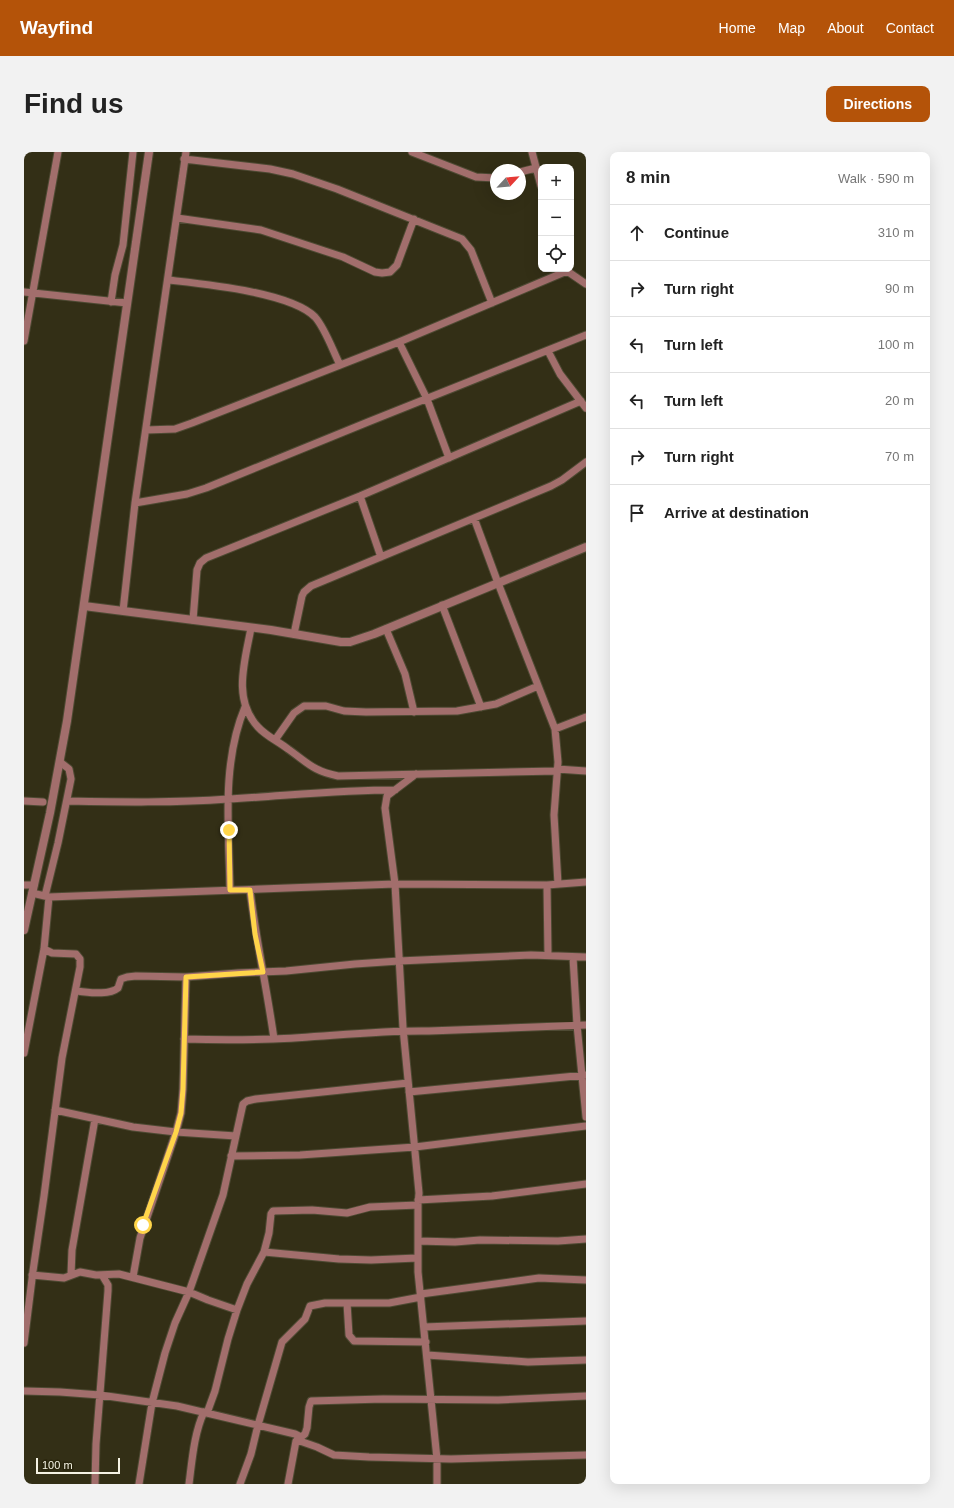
<!DOCTYPE html>
<meta charset="utf-8">
<style>
body{margin:0;font-family:Helvetica,sans-serif;background:#f2f2f2;color:#222}
.controls{position:absolute;right:12px;top:12px;display:grid;overflow:hidden;border-radius:8px;box-shadow:0 4px 16px #0002}
.controls button{width:36px;height:36px;display:grid;place-items:center;padding:0;border:0;border-bottom:1px solid #e0e0e0;background:#fff;color:#222;font:20px sans-serif}
.compass{position:absolute;left:466px;top:12px;width:36px;height:36px;border-radius:50%;background:#fff;box-shadow:0 4px 16px #0002;rotate:64deg}
.scale{position:absolute;left:12px;bottom:10px;width:84px;box-sizing:border-box;padding-left:4px;border:2px solid #f5f3e4;border-top:0;font-size:11px;line-height:14px;white-space:nowrap;color:#f5f3e4;-webkit-text-stroke:3px #29250c;paint-order:stroke}
.stop{position:absolute;width:12px;height:12px;margin:-9px;border:3px solid #ffd54a;border-radius:50%;background:#fff}
.stop.end{background:#ffd54a;border-color:#fff;box-shadow:0 1px 4px #0008}
.list{margin:0;padding:0;list-style:none}
h2{display:flex;justify-content:space-between;align-items:center;height:52px;margin:0;padding:0 16px;font-size:17px}
h2 small{font-size:13px;font-weight:400;color:#767676}
.list li{display:grid;grid-template-columns:26px 1fr auto;gap:12px;align-items:center;box-sizing:border-box;height:56px;padding:0 16px;border-top:1px solid #e0e0e0}
.list b{display:block;font-size:15px;white-space:nowrap}
.list em{font-size:13px;font-style:normal;color:#767676}
.icon{flex:none;width:22px;height:22px;fill:none;stroke:currentColor;stroke-width:2;stroke-linecap:round;stroke-linejoin:round}
.map{position:relative;flex:none;width:562px;height:1332px;overflow:hidden;border-radius:8px}
header{display:flex;align-items:center;gap:24px;box-sizing:border-box;height:56px;padding:0 20px;background:#b45309;color:#fff}
header strong{font-size:19px}
nav{display:flex;gap:22px;margin-inline-start:auto;font-size:14px}
.intro{display:flex;align-items:center;justify-content:space-between;box-sizing:border-box;height:96px;padding:0 24px}
h1{margin:0;font-size:28px}
.button{padding:10px 18px;border-radius:8px;background:#b45309;color:#fff;font-size:14px;font-weight:700}
main{display:flex;gap:24px;padding:0 24px}
aside{flex:1;background:#fff;border-radius:8px;box-shadow:0 4px 16px #0002}
.map>svg:first-child{display:block}
.lines{fill:none;stroke-linecap:round;stroke-linejoin:round}
.minor-casing{stroke:#4e4a33;stroke-width:9}
.tertiary-casing{stroke:#4e4a33;stroke-width:10}
.minor{stroke:#a26e6c;stroke-width:7}
.tertiary{stroke:#a26e6c;stroke-width:8}
.route{stroke:#ffd54a;stroke-width:5}
</style>
<header>
<strong>Wayfind</strong>
<nav><a>Home</a><a>Map</a><a>About</a><a>Contact</a></nav>
</header>
<div class="intro"><h1>Find us</h1><a class="button">Directions</a></div>
<main>
<div class="map">
<svg width="562" height="1332" viewBox="0 0 562 1332">
<rect width="100%" height="100%" fill="#332f16"/>
<g class="lines">
<defs>
<path id="minor" d="M388,0l64,25 20,1
M508,0l9,34
M160,7l86,10 23,5 44,15 125,50 9,11 21,53
M496,20l16,-4
M153,66l84,12 82,27 32,15 7,1 8,-1 7,-7 17,-46
M542,117l1,2 19,13
M144,128c35,4 122,12 147,37 10,11 18,34 25,48
M0,140l103,11
M87,150l4,-27 8,-30 10,-93
M0,189l34,-189
M375,190l28,57 22,59
M524,199l12,23 26,34
M122,278l29,-1 17,-6 207,-81 168,-71
M336,344l21,61
M111,351l52,-9 19,-6 162,-66 218,-87
M450,366l24,65 57,146 3,33 -4,53 4,69
M418,453l39,102
M99,459l12,-108 51,-351
M169,468l4,-50 3,-7 6,-5 154,-62 221,-95
M227,476c-6,33 -19,71 7,99 8,9 21,15 30,22 20,14 25,22 50,27l219,-5
M362,477l19,45 9,38
M270,482l8,-38 2,-4 7,-6 240,-100 11,-6 24,-18
M531,577l31,-12
M251,588l19,-27 10,-7h22l18,5 22,1 91,-1 39,-7 42,-18
M533,617l29,2
M392,622l-29,22 -2,12 10,76 8,144 16,165 -1,12v67l19,187v25
M0,649l19,1
M43,649c54,1 108,2 161,-2 56,-3 111,-9 167,-9
M0,733h10
M523,733l1,70
M206,738c-1,-60 -9,-126 15,-183
M226,738c6,50 17,99 24,149
M8,741l17,4 346,-13 152,1 39,-3
M21,744l13,-53 13,-64 -2,-10 -9,-7
M549,805l4,68 9,92
M52,839c12,1 32,5 42,-3l3,-9 6,-2 9,-1 50,1 52,-4 48,-2 69,-7 44,-3 132,-6 55,2
M160,887c30,1 60,1 89,0 52,-2 104,-9 156,-8l157,-6
M0,901l20,-104 5,-52
M385,940l177,-17
M31,958l78,17 43,5 60,4
M207,1004l69,-1 115,-8 171,-21
M394,1048l74,-4 94,-12
M394,1089l37,1 25,-2 78,1 28,-2
M240,1100l75,7 32,1 46,-2
M8,1123l32,3 16,-6 16,3 23,-1 70,18 19,8 29,10
M47,1123l1,-25 23,-131
M109,1125l7,-39 36,-106 5,-19 2,-24 3,-112
M397,1142l118,-16 47,2
M323,1151l2,32 5,6 72,1
M400,1175l162,-6
M0,1191l9,-72 11,-75 18,-138 18,-91v-8l-4,-5 -24,-1 -8,-4
M403,1203l101,7 58,-2
M0,1239l36,1 40,3 77,11 118,28 6,3
M183,1261l8,-22 13,-52 9,-29 10,-26 17,-32 5,-19 2,-19 2,-3 39,-1 35,3 23,-6 48,-2
M273,1288l20,7 17,8 35,2 82,2 135,-4
M71,1332l1,-40 12,-153v-6l-6,-10
M115,1332l13,-81 13,-50 10,-30 14,-31 34,-97 20,-91 4,-3 9,-2 152,-16
M165,1332c3,-23 5,-51 15,-72
M216,1332l11,-30 7,-29 24,-83 23,-23 5,-13 15,-3h64l32,-6
M264,1332l8,-43 9,-7 2,-6 2,-21 2,-6 72,-2 115,1 88,-4"/>
<path id="tertiary" d="M60,454l187,24 70,12h9l24,-8 212,-87
M0,778l26,-117 17,-92 82,-569"/>
</defs>
<use href="#minor" class="minor-casing"/>
<use href="#tertiary" class="tertiary-casing"/>
<use href="#minor" class="minor"/>
<use href="#tertiary" class="tertiary"/>
</g>
<g class="lines">
<path class="route" d="M119,1073l33,-93 5,-19 2,-24 3,-112 77,-5 -8,-38 -5,-44h-20l-1,-60"/>
</g>
</svg>
<div class="controls">
<button>+</button>
<button>−</button>
<button><svg class="icon" aria-label="locate" viewBox="0 0 24 24"><circle cx="12" cy="12" r="6"/><path d="M12 2v4M12 18v4M2 12h4M18 12h4"/></svg></button>
</div>
<svg class="compass" viewBox="-18 -18 36 36"><path d="M0-13l5 13h-10z" fill="#e53935"/><path d="M0 13l5-13h-10z" fill="#767676"/></svg>
<div class="scale">100 m</div>
<div class="stop" style="left:119px;top:1073px"></div>
<div class="stop end" style="left:205px;top:678px"></div>
</div>
<aside>
<h2>8 min<small>Walk · 590 m</small></h2>
<ul class="list">
<li><svg class="icon" aria-label="ahead" viewBox="0 0 24 24"><path d="M12 20V5M6 11l6-6 6 6"/></svg><div><b>Continue</b></div><em>310 m</em></li>
<li><svg class="icon" aria-label="right" viewBox="0 0 24 24"><path d="M7 20v-9h11M14 6l5 5-5 5"/></svg><div><b>Turn right</b></div><em>90 m</em></li>
<li><svg class="icon" aria-label="left" viewBox="0 0 24 24"><path d="M17 20v-9H6M10 6l-5 5 5 5"/></svg><div><b>Turn left</b></div><em>100 m</em></li>
<li><svg class="icon" aria-label="left" viewBox="0 0 24 24"><path d="M17 20v-9H6M10 6l-5 5 5 5"/></svg><div><b>Turn left</b></div><em>20 m</em></li>
<li><svg class="icon" aria-label="right" viewBox="0 0 24 24"><path d="M7 20v-9h11M14 6l5 5-5 5"/></svg><div><b>Turn right</b></div><em>70 m</em></li>
<li><svg class="icon" aria-label="arrive" viewBox="0 0 24 24"><path d="M6 21V4h12l-3 4 3 4H6"/></svg><div><b>Arrive at destination</b></div></li>
</ul>
</aside>
</main>
